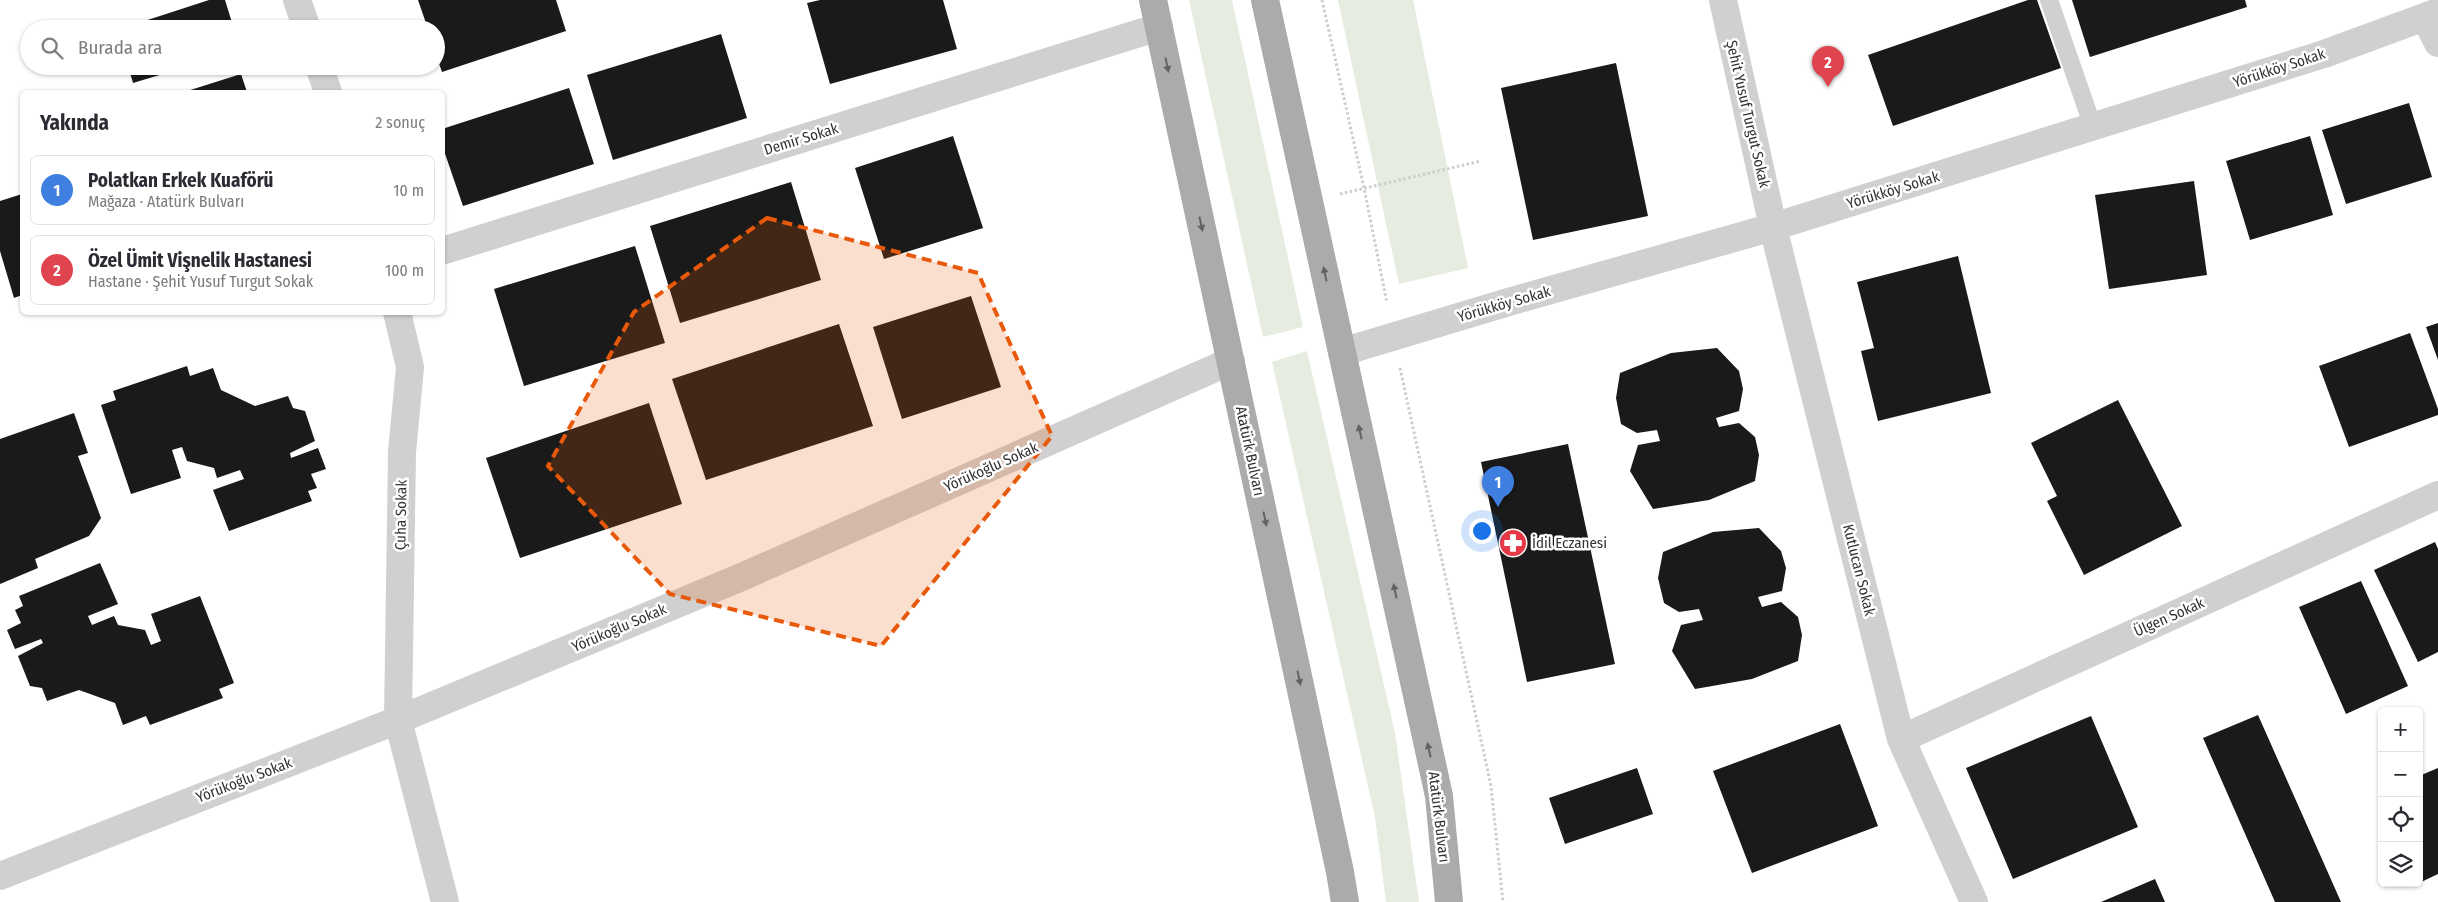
<!DOCTYPE html>
<html lang="tr">
<meta charset="utf-8">
<style>
body{margin:0;font-family:"Fira Sans Condensed",sans-serif;background:#f2f2f3;color:#2b2b33}
.controls{position:absolute;right:15px;bottom:15px;display:grid;overflow:hidden;border-radius:8px;box-shadow:0 1px 4px #0004}
.controls button{width:45px;height:45px;display:grid;place-items:center;padding:0;border:0;border-bottom:1px solid #e1e1e2;background:#fff;color:#2b2b33;font:25px sans-serif}
.you{position:absolute;left:1481px;top:530px;width:18px;height:18px;margin:-12px;border:4px solid #fff;border-radius:50%;background:#1a73e8;box-shadow:0 0 0 8px #1a73e833}
.badge{display:grid;place-items:center;width:32px;height:32px;border-radius:50%;background:#e63946;color:#fff;font-size:16px;font-weight:700}
.pin{position:absolute;translate:-50% -41px;filter:drop-shadow(0 1px 2px #0008)}
.pin::after{content:'';position:absolute;top:26px;width:18px;height:15px;background:inherit;clip-path:polygon(0 0,100% 0,50% 100%)}
.list{margin:0;padding:0;list-style:none}
h2{display:flex;justify-content:space-between;align-items:center;height:65px;margin:0;padding:0 20px;font-size:21px}
h2 small{font-size:16px;font-weight:400;color:#7c7c81}
.list li{display:grid;grid-template-columns:32px 1fr auto;gap:15px;align-items:center;box-sizing:border-box;height:70px;margin:0 10px 10px;padding:0 10px;border:1px solid #e1e1e2;border-radius:8px}
.list b{display:block;font-size:19px;white-space:nowrap}
.list p{margin:0;font-size:16px;white-space:nowrap;color:#7c7c81}
.list em{font-size:16px;font-style:normal;color:#7c7c81}
.icon{flex:none;width:28px;height:28px;fill:none;stroke:currentColor;stroke-width:2;stroke-linecap:round;stroke-linejoin:round}
.map{position:relative;flex:none;width:2438px;height:902px;overflow:hidden}
.search{position:absolute;background:#fff;box-shadow:0 1px 4px #0004;left:20px;top:20px;width:425px;height:55px;display:flex;align-items:center;gap:12px;box-sizing:border-box;padding:0 18px;border-radius:28px;color:#7c7c81;font-size:19px}
.panel{position:absolute;background:#fff;box-shadow:0 1px 4px #0004;left:20px;top:90px;width:425px;height:225px;border-radius:8px}
.map>svg:first-child{display:block}
.green{fill:#e6ecdf}
.building{fill:#1a1a1a}
.lines{fill:none;stroke-linecap:round;stroke-linejoin:round}
.path{stroke:#cdcdcd;stroke-width:3;stroke-dasharray:2.5 2.5;stroke-linecap:butt}
.service{stroke:#d0d0d0;stroke-width:18}
.minor{stroke:#d0d0d0;stroke-width:28}
.primary{stroke:#ababab;stroke-width:28}
.oneway{fill:#636363}
.marked{fill:#e8590c;fill-opacity:0.2;stroke:#e8590c;stroke-width:4;stroke-dasharray:10 6;stroke-linejoin:round}
.labels{text-anchor:middle;dominant-baseline:central;stroke-width:5;stroke-linejoin:round;paint-order:stroke}
.street-label{font-size:15px;fill:#333;stroke:#fff}
.poi-label{font-size:15px;fill:#333;stroke:#fff;text-anchor:start}
</style>
<div class="map">
<svg width="2438" height="902" viewBox="0 0 2438 902">
<rect width="100%" height="100%" fill="#fff"/>
<path class="green" d="M1189,0h43l71,327 -40,10z
M1338,0h75l55,268 -69,16z
M1307,351l88,382 24,169h-33l-11,-85 -103,-455z"/>
<path class="building" d="M209,0h16l9,29h-114z
M418,0h138l10,31 -124,41 -6,-17v-26h-8z
M820,0h123l14,49 -127,35 -23,-81z
M2028,0h9l24,68 -168,58 -25,-71z
M2072,0h173l2,7 -157,50z
M721,34l26,84 -134,42 -26,-85z
M1616,63l32,153 -115,24 -32,-152z
M128,66h58v1l-53,16z
M241,74l6,18h-63z
M569,88l25,76 -131,42 -21,-61v-16z
M2409,103l23,74 -86,27 -24,-74z
M953,136l30,92 -99,31 -29,-91z
M2310,136l23,79 -83,25 -24,-79z
M2194,181l13,94 -98,14 -14,-94z
M791,182l30,98 -141,43 -30,-97z
M22,194v101l-8,3 -14,-47v-50z
M635,246l30,97 -141,43 -30,-97z
M1958,256l33,137 -113,28 -17,-70 13,-3 -17,-66z
M971,296l30,91 -99,32 -29,-92z
M2438,323v37l-12,-33z
M839,324l34,102 -167,54 -34,-101z
M2410,333l28,76v6l-89,32 -30,-81z
M1717,348l22,23 4,18 -4,22 -23,7 3,9 20,-4 16,14 4,18 -4,26 -46,19 -56,9 -23,-38 8,-26 22,-4 -3,-11 -20,3 -16,-9 -5,-26 4,-25 51,-20z
M187,366l3,10 23,-8 8,22 34,16 33,-10 5,12 12,3 10,30 -25,12 1,5 27,-10 8,21 -15,5 6,14 -9,3 4,10 -83,30 -16,-41 31,-11 -4,-9 -23,8 -3,-10 -27,-7 -5,-14 -10,3 9,28 -50,16 -30,-89 15,-5 -3,-9z
M2118,400l64,126 -98,49 -37,-74 10,-5 -26,-53z
M649,403l33,101 -162,54 -34,-100z
M74,413l14,40 -10,3 23,62 -12,18 -54,23 3,9 -38,16v-145z
M1568,444l47,220 -88,18 -46,-220z
M1759,528l22,23 5,17 -4,23 -24,6 4,10 19,-5 17,15 4,18 -4,26 -46,18 -57,10 -23,-38 9,-26 22,-5 -4,-11 -20,3 -15,-9 -6,-25 5,-26 50,-20z
M2435,542l3,7v103l-20,10 -44,-92z
M100,563l18,41 -30,12 4,9 22,-9 4,9 27,5 6,15 10,-4 -10,-27 49,-18 34,87 -15,6 4,9 -73,27 -4,-9 -23,9 -8,-22 -36,-13 -32,11 -5,-13 -12,-2 -12,-30 25,-13 -2,-4 -26,10 -8,-19 14,-7 -6,-13 8,-4 -4,-10z
M2361,581l47,105 -62,28 -47,-107z
M2258,715l83,187h-66l-72,-164z
M2091,716l47,111 -125,52 -47,-111z
M1840,724l38,102 -126,47 -39,-102z
M1637,768l16,46 -88,30 -16,-46z
M2438,768v106l-19,9v-107z
M2155,879l10,23h-64z"/>
<g class="lines">
<path class="path" d="M1322,0l42,188 23,115
M1340,194l141,-33
M1400,368l91,418 12,116"/>
<path class="service" d="M2049,0l44,127"/>
<path class="minor" d="M297,0l10,29
M1723,0l50,227 128,512 73,163
M2425,17l13,26
M319,66l9,26
M442,251l717,-224
M397,312l13,55 -8,85 -4,268 47,182
M1342,352l170,-51 261,-74 551,-173 114,-42
M1901,739l537,-244
M0,876l398,-156 346,-144 487,-215"/>
<path class="primary" d="M1153,0l187,872 5,30
M1265,0l174,796 10,106"/>
</g>
<defs><path id="oneway-solid" d="M-6-.8H1V-3.2L6.5 0L1 3.2V.8H-6Z" transform="scale(1.25)"/></defs>
<g class="oneway">
<use href="#oneway-solid" transform="translate(1167 65) rotate(78)"/>
<use href="#oneway-solid" transform="translate(1201 224) rotate(78)"/>
<use href="#oneway-solid" transform="translate(1325 274) rotate(-102)"/>
<use href="#oneway-solid" transform="translate(1360 432) rotate(-102)"/>
<use href="#oneway-solid" transform="translate(1265 519) rotate(78)"/>
<use href="#oneway-solid" transform="translate(1395 591) rotate(-102)"/>
<use href="#oneway-solid" transform="translate(1299 678) rotate(78)"/>
<use href="#oneway-solid" transform="translate(1429 750) rotate(-102)"/>
</g>
<path class="marked" d="M767,218l211,55 74,163 -171,210 -211,-52 -122,-128 86,-154z"/>
<defs>
<symbol id="pharmacy-disc" viewBox="-11 -11 22 22"><circle r="9.5" fill="#e63946" stroke="#fff"/><path d="M-2-6h4v4h4v4h-4v4h-4v-4h-4v-4h4Z" fill="#fff"/></symbol>
</defs>
<g fill-rule="evenodd">
<use href="#pharmacy-disc" x="1497" y="527" width="32" height="32"/>
</g>
<g class="labels">
<g class="street-label">
<text transform="translate(2279 68) rotate(-18)">Yörükköy Sokak</text>
<text transform="translate(1748 114) rotate(77)">Şehit Yusuf Turgut Sokak</text>
<text transform="translate(801 139) rotate(-17)">Demir Sokak</text>
<text transform="translate(1893 190) rotate(-17)">Yörükköy Sokak</text>
<text transform="translate(1504 304) rotate(-16)">Yörükköy Sokak</text>
<text transform="translate(1250 451) rotate(78)">Atatürk Bulvarı</text>
<text transform="translate(991 467) rotate(-24)">Yörükoğlu Sokak</text>
<text transform="translate(401 515) rotate(-89)">Çuha Sokak</text>
<text transform="translate(1859 570) rotate(76)">Kutlucan Sokak</text>
<text transform="translate(2169 617) rotate(-24)">Ülgen Sokak</text>
<text transform="translate(619 628) rotate(-23)">Yörükoğlu Sokak</text>
<text transform="translate(244 780) rotate(-21)">Yörükoğlu Sokak</text>
<text transform="translate(1439 817) rotate(83)">Atatürk Bulvarı</text>
</g>
<g class="poi-label">
<text x="1532" y="543">İdil Eczanesi</text>
</g>
</g>
</svg>
<div class="controls">
<button>+</button>
<button>−</button>
<button><svg class="icon" aria-label="locate" viewBox="0 0 24 24"><circle cx="12" cy="12" r="6"/><path d="M12 2v4M12 18v4M2 12h4M18 12h4"/></svg></button>
<button><svg class="icon" aria-label="layers" viewBox="0 0 24 24"><path d="M12 4l9 5-9 5-9-5zM3 14l9 5 9-5"/></svg></button>
</div>
<div class="you"></div>
<div class="pin badge" style="left:1498px;top:507px;background:#3f7fe0">1</div>
<div class="pin badge" style="left:1828px;top:87px;background:#e0444e">2</div>
<div class="search"><svg class="icon" aria-label="search" viewBox="0 0 24 24"><circle cx="10" cy="10" r="6"/><path d="M15 15l6 6"/></svg>Burada ara</div>
<section class="panel">
<h2>Yakında<small>2 sonuç</small></h2>
<ul class="list">
<li><span class="badge" style="background:#3f7fe0">1</span><div><b>Polatkan Erkek Kuaförü</b><p>Mağaza · Atatürk Bulvarı</p></div><em>10 m</em></li>
<li><span class="badge" style="background:#e0444e">2</span><div><b>Özel Ümit Vişnelik Hastanesi</b><p>Hastane · Şehit Yusuf Turgut Sokak</p></div><em>100 m</em></li>
</ul>
</section>
</div>
